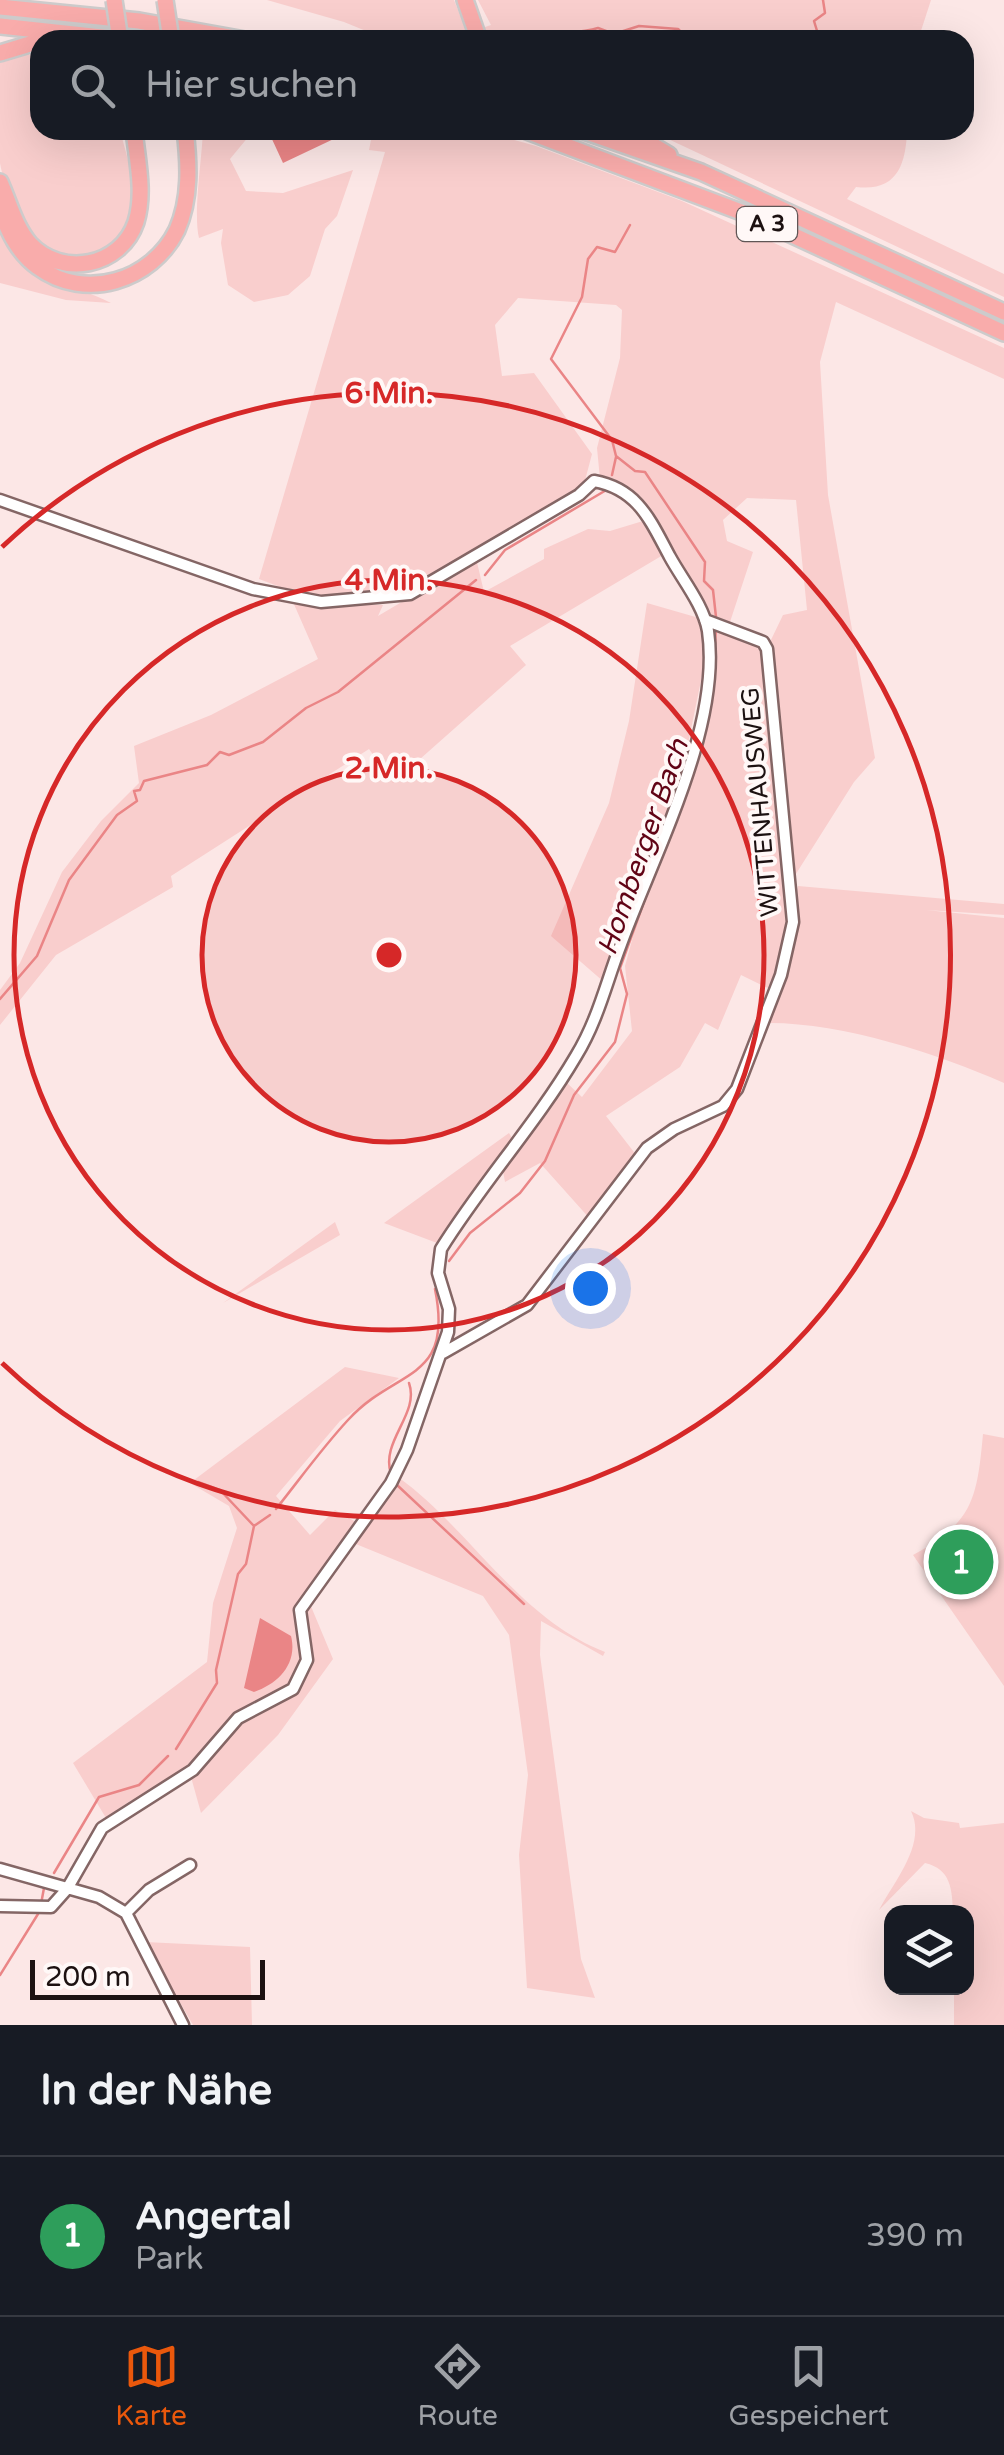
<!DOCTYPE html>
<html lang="de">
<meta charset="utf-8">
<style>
body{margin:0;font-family:"Varela Round",sans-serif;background:#20242c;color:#f1f3f6}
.controls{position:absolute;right:30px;bottom:30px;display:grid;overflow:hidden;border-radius:20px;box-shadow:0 10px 40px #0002}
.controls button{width:90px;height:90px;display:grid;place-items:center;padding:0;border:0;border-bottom:2px solid #363941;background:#171b24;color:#f1f3f6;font:50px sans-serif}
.scale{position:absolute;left:30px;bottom:25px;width:235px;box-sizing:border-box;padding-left:10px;border:5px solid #1c1111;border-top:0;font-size:28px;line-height:35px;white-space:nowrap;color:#1c1111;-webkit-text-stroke:8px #fff8f7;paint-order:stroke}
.you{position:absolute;left:590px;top:1288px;width:35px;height:35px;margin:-25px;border:8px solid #fff;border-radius:50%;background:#1a73e8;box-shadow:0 0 0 15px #1a73e833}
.badge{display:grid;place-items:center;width:65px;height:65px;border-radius:50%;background:#ea580c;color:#fff;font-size:32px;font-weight:700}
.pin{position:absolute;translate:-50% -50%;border:5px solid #fff;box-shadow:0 2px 10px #0006}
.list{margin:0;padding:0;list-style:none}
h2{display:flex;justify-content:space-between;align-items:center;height:130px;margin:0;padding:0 40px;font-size:42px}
h2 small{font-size:32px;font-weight:400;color:#9ea1a6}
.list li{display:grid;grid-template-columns:65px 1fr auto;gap:30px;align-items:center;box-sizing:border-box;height:160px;padding:0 40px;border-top:2px solid #363941}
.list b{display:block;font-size:38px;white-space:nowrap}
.list p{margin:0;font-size:32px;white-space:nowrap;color:#9ea1a6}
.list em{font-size:32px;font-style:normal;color:#9ea1a6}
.icon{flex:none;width:55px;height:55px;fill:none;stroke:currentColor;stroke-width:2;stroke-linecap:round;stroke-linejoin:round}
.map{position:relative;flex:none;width:1004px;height:2025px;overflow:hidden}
.search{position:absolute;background:#171b24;box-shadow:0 10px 40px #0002;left:30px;right:30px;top:30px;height:110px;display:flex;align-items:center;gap:25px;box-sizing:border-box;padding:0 35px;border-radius:30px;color:#9ea1a6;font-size:38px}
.sheet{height:290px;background:#171b24}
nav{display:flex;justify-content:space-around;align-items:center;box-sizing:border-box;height:140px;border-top:2px solid #363941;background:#171b24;font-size:28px;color:#9ea1a6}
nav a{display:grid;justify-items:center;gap:5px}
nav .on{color:#ea580c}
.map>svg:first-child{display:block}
.green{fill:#f9cecd}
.water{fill:#ea8586}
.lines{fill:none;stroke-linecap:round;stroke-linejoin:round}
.stream{stroke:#ea8586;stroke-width:2.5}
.minor-casing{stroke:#846665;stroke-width:15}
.highway-casing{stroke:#cdcbcb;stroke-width:20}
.minor{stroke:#fff;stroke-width:10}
.highway{stroke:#f9acab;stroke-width:15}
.highway-bridge-casing{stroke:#cdcbcb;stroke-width:20;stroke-linecap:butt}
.highway-bridge{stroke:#f9acab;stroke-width:15}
.ring{fill:none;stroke:#d62828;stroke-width:5}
.labels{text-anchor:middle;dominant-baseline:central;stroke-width:8;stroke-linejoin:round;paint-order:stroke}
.shield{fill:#fff8f7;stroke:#605656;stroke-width:2.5}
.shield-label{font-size:22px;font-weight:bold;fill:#1c1111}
.street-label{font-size:25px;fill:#1c1111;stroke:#fff8f7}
.water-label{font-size:28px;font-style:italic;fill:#610315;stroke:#fff8f7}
.centre{fill:#d62828;stroke:#fff8f7;stroke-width:5}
.ring-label{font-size:30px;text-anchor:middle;font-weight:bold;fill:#d62828;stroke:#fff8f7;stroke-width:8;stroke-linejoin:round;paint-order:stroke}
</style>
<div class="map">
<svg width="1004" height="2025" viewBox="0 0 1004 2025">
<rect width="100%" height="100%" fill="#fce7e6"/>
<path class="green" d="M267,0h187l16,40h-82l-44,-18z
M478,0h453l-13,40h-436l-6,-10 15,-5z
M23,48l17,18v64h80c4,17 11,36 12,53 3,48 -34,100 -85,67 -22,-15 -43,-62 -47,-87 0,-32 0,-69 0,-101z
M203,130h51l-24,29 16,32 37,2 70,-23 -16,46 -12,13 -15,47 -22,19 -34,7 -26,-17 -7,-42 2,-14 -24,9c-6,-24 3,-79 4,-108z
M373,130h106l57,16 146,55 322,147v31l-168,-77 -16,60 8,133 47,263 -21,24 -60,95 -25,-233 14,-29 24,-5 -11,-110 -49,-2 -24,22 4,21 26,11 -24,73 -21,-11 -67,-115 -17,-15 -24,-5 -3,-31 23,-90 2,-48 -6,-5 -98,-7 -23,27 7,51 32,-3 58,81 -9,34 -186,111 -90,-2 -48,-18 126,-427 -16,-2z
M649,130h258c-1,36 -11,62 -51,57l-9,12 157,75v23z
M0,229c27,62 61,48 111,74l-45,-3 -66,-17z
M643,521l20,34 -153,91 16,19 -133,118 -24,-34 -198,127 2,11 -117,68 -56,70v-35l20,-27 42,-91 39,-51 38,-38 -5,-37 77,-31 107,-56 -25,-57 90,3 -5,11 98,-58 8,34 60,-33v-10l44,-20 22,2z
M647,603l52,15 7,17v21l-27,132 -75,194 -53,-46 58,-133 20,-82z
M712,628l52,20 28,266 -18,77 -33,-16 -23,55 -13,-7 -25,44 -74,49 31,40 -46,64 -51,-57 -35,19 -2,-11 64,-88 15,14 50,-66 -7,-65 22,-81 52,-145z
M798,886l206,18v11l-78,-5 78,8v165c-67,-30 -167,-62 -241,-60z
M509,1133l3,5 -75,105 -53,-20z
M335,1222l5,13 -117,68z
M345,1367l54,11 -59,43 -64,75 34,39 25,-25 21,12 -55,79 9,3 23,55 -55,76 -77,78 -10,-36 -61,24 -24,17 -33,-55 134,-101 6,-59 24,-75 -8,-22 -39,-23z
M983,1434l21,4v248l-91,-131c60,-32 64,-56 70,-121z
M398,1477c72,52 121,142 207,175l-2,4 -62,-35 -1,34 41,304 14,39 -68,-10 -8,-133 9,-80 -19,-140 -26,-39 -132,-54z
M911,1811l13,7 35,5 1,5 44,-5v202h-50v-37h12v-76h-13c-1,-23 -2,-43 -28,-49l-46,47c15,-29 48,-66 32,-99z
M145,1942l105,5 2,78h-59z"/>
<path class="water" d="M285,130h52l3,6 -57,27 -12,-26z
M260,1618l31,18c7,28 -13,48 -37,56l-10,-4z"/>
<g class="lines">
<path class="stream" d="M523,40c27,-9 55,-5 75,-12l16,6 25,-8 39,3 11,11
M810,40l8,-6 -4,-13 11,-8 -2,-13
M630,225l-15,27 -18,-5 -9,12 -6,38 -31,62 61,81 4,16 19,15 10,1 60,90 -1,19 9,9 3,27
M612,475l4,-18
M485,575l20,-25 103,-61
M714,663l2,-36
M712,693l2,-17
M0,999l37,-43 32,-76 48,-65 20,-14 -3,-10 6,-1 4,-9 63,-16 13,-13 9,3 34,-13 43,-34 32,-16 138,-112
M449,1261l21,-28 50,-40 25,-32 29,-66 41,-53 12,-48 -7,-26 33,-91
M391,1474c-11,-33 29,-60 18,-91
M198,1482l22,8 34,36
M397,1485l127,119
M276,1509c24,-30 46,-61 72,-89 48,-53 106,-37 87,-131
M176,1749l41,-66 -1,-13 22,-96 8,-10 8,-38 16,-11
M54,1873l45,-76 40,-12 29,-29
M41,1904l3,-16
M0,1975l38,-61"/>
<defs>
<path id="minor" d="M0,500l253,89 68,13 89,-8 169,-99 15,-14c44,8 56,39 76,76 12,22 34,49 38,74 14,96 -55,225 -87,313 -15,39 -23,76 -45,112 -40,68 -94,127 -135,193l-3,24 11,36 -1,23 -41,118 -16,33 -91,127 7,50 -14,29 -55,29 -45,52 -91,58 -35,61 -16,18 -51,-1
M443,1353l84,-48 120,-157 27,-19 49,-23 14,-17 44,-114 12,-53 -26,-273 -4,-7 -58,-22
M0,1869l99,28 27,16 57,112
M126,1913l23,-23 41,-25"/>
<path id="highway" d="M465,0l14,40
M0,7l139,14 106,19
M0,26l129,14
M0,53l40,-12
M524,130l225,85 255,118
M581,130l120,42 303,140
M627,130l42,25
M0,182c9,20 15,45 30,62 32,34 91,23 106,-22 9,-29 1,-62 -2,-92
M0,210c9,22 18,43 38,57 47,35 114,14 139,-37 14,-32 12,-67 8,-100"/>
</defs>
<use href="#minor" class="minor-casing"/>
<use href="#highway" class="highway-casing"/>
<use href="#minor" class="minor"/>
<use href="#highway" class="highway"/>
<defs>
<path id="highway-bridge" d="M114,0l6,40
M165,0l6,40"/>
</defs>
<use href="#highway-bridge" class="highway-bridge-casing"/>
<use href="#highway-bridge" class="highway-bridge"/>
</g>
<circle cx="389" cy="955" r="187" fill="#d62828" fill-opacity=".12"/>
<g class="ring">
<circle cx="389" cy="955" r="187"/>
<circle cx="389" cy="955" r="375"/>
<path d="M2 547A562 562 0 1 1 2 1363"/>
</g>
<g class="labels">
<rect class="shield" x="737" y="207" width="60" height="34" rx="8"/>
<g class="shield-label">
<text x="767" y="224">A 3</text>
</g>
<g class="street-label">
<text transform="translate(760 802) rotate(-95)">WITTENHAUSWEG</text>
</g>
<g class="water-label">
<text transform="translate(643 847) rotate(-71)">Homberger Bach</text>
</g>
</g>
<circle cx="389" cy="955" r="15" class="centre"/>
<g class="ring-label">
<text x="389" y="403">6 Min.</text>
<text x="389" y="590">4 Min.</text>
<text x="389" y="778">2 Min.</text>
</g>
</svg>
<div class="controls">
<button><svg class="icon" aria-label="layers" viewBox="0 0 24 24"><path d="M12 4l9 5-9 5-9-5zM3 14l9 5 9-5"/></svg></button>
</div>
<div class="scale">200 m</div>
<div class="you"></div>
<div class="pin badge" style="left:961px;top:1562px;background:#2e9e5b">1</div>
<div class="search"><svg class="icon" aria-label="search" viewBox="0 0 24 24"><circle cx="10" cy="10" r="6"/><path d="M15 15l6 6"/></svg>Hier suchen</div>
</div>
<section class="sheet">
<h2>In der Nähe<small></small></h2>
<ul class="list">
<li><span class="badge" style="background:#2e9e5b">1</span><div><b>Angertal</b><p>Park</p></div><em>390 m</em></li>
</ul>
</section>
<nav>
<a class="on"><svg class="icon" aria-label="map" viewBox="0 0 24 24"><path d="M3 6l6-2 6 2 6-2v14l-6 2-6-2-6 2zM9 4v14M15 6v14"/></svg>Karte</a>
<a><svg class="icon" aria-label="directions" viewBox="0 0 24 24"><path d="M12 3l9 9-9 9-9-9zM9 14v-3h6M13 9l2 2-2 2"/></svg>Route</a>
<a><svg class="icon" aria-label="saved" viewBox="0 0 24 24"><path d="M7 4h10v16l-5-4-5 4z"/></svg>Gespeichert</a>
</nav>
